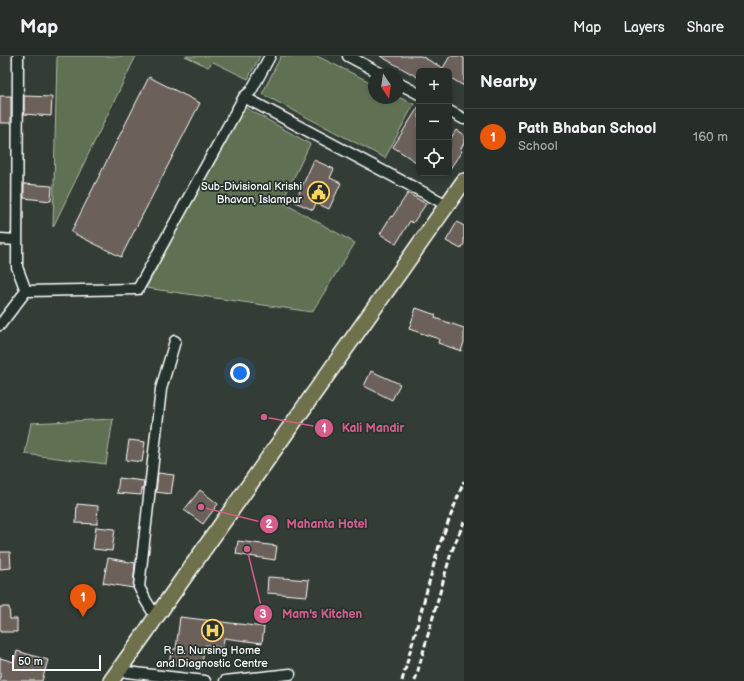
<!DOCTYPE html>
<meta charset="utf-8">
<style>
body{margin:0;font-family:"Balsamiq Sans",sans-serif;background:#333934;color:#f1f3f6}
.controls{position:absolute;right:12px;top:12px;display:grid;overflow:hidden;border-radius:6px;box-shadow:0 2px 6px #0003}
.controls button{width:36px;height:36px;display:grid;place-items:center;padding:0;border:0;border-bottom:1px solid #434945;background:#272d28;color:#f1f3f6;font:20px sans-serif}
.compass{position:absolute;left:368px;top:12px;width:36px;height:36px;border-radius:50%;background:#272d28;box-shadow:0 2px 6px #0003;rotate:167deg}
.scale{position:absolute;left:12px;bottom:10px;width:89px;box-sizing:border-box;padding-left:4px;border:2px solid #fff;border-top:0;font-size:11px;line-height:14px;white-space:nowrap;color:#fff;-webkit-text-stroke:3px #26332d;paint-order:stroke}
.you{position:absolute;left:240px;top:317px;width:14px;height:14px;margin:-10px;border:3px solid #fff;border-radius:50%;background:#1a73e8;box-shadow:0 0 0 6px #1a73e833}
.badge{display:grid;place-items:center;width:26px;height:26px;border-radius:50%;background:#ea580c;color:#fff;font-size:13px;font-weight:700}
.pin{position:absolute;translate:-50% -33px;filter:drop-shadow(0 1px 2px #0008)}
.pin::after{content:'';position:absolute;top:21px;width:14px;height:12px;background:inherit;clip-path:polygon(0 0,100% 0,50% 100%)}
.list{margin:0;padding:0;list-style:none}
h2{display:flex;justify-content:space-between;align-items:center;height:52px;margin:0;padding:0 16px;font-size:17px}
h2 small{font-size:13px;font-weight:400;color:#a4a8a8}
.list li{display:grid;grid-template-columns:26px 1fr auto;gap:12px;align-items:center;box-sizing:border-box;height:56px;padding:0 16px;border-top:1px solid #434945}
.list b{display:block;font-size:15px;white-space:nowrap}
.list p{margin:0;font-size:13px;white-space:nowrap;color:#a4a8a8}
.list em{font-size:13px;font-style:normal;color:#a4a8a8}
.icon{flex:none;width:22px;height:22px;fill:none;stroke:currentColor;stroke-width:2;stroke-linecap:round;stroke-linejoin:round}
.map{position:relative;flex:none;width:464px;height:625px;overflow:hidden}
header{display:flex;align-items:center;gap:24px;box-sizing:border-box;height:56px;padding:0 20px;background:#272d28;border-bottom:1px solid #434945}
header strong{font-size:19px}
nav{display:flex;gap:22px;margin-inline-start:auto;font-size:14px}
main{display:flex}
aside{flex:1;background:#272d28}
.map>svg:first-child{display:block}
.green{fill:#5f7052;stroke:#afb8a8}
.building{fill:#6c605a;stroke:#fff}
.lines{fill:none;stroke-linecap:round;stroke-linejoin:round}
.minor-casing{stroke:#fff;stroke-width:13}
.primary-casing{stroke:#fff;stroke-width:18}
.minor{stroke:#26332d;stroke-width:10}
.primary{stroke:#6e714b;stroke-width:15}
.rail{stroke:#fff;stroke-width:3;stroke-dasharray:6 3;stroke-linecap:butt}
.labels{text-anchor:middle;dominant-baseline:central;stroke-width:3.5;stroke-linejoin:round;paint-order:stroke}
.poi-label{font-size:11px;fill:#fff;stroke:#26332d;text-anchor:end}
.leader{fill:none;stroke:#d45d8c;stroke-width:1.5}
.callout-dot{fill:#d45d8c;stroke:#26332d;stroke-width:1.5}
.mark-label{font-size:12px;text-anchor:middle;font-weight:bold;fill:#fff}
.callout-label{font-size:12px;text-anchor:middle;font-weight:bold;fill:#d45d8c;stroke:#26332d;stroke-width:3.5;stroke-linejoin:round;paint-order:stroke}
</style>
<header>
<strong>Map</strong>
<nav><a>Map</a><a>Layers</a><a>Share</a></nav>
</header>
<main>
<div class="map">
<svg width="464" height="625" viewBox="0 0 464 625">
<rect width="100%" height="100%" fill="#343c36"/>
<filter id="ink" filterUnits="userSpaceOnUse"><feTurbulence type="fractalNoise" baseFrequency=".025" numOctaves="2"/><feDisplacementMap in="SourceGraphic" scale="8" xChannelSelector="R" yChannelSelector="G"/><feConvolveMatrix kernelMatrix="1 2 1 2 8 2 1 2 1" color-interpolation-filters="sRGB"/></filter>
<g filter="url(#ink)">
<path class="green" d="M57,0h79l-83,171z
M185,0h75l-12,23 -35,-17 -5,5z
M281,0h36l57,28v14h24v-1l16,7 -29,54 -123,-64z
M243,50l67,38 -28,58 73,41 -43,69 -166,-24z
M113,363l-7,45 -81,-10 6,-31z"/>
<path class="building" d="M380,0h41l22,12 7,-12h10l4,2v28l-15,-9v-6h-30v7z
M149,21l51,26 -79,154 -50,-25z
M0,40h11v27h-11z
M24,40l28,1 -1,19 -27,-2z
M419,50v58l-26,-17z
M456,74l8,5v8l-4,7 2,1 -13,19v-29z
M314,104l20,9 -4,9 11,5 -12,26 -13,-6 -3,7 -18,-8z
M24,128l28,2 -1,15 -27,-3z
M408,137l18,11 -13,19 -3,-2 -14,23 -16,-10 11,-18 1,1z
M457,166l7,4v18l-3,5 -15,-8z
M416,252l20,7 -1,3 29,10v14l-3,9 -23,-8 1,-4 -30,-10z
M371,315l29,13 -8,16 -28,-14z
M129,384l16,2 -3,20 -16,-2z
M158,417l16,2 -3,19 -15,-2z
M119,422l25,3 -1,8h-1l-1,6 -24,-2z
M200,434l18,14 -15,20 -19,-14z
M77,448l21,2 -1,18 -21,-1z
M96,471l19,2 -3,22 -19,-2z
M238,485l39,5 -2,14 -39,-6z
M0,496h10l1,16 -11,1z
M108,502l27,5 -2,25 -30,-5z
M268,521l41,3 -2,16 -40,-3z
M0,551h9l1,12h7v13h-17z
M180,561l84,10 -2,16 -38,-5 -1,10 -18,-3 -4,24 -32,-6 3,-14h4z
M17,595l31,9 -6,21h-42v-23l14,4z"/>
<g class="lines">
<defs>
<path id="minor" d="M348,0l34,18
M398,27l21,11
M244,41l203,108
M449,55l15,8
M0,183l17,1
M26,235l112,-2 106,-192 7,-6 19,-35
M0,269l26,-34 -9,-24 1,-211
M156,561l-10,-16 -7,-14 22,-198 14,-48
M118,615l87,10
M225,625l65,-7"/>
<path id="primary" d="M111,625l35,-49 10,-15 308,-436"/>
</defs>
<use href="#minor" class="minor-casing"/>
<use href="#primary" class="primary-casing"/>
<use href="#minor" class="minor"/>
<use href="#primary" class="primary"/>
<path class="rail" d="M402,625l37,-135 25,-65
M415,625l36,-128 13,-31"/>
</g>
</g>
<defs>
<symbol id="civic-ring" viewBox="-11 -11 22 22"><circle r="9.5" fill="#26332d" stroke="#ffd166" stroke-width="1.5"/><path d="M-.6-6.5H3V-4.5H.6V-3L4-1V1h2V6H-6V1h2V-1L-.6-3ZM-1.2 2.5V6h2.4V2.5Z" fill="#ffd166"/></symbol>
<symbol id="hospital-ring" viewBox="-11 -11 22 22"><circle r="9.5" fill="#26332d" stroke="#ffd166" stroke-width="1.5"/><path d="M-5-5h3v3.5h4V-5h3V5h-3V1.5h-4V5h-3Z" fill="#ffd166"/></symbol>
</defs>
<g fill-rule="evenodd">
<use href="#civic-ring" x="306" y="124" width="25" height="25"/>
<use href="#hospital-ring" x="200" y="562" width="25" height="25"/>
</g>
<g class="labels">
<g class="poi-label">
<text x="302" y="130">Sub-Divisional Krishi<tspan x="302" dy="13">Bhavan, Islampur</tspan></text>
<text x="212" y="594" text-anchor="middle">R. B. Nursing Home<tspan x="212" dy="13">and Diagnostic Centre</tspan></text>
</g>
</g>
<path class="leader" d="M264 361L324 372M201 451L269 468M247 493L263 558"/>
<g class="callout-dot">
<circle cx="264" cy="361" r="4"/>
<circle cx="201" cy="451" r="4"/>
<circle cx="247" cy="493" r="4"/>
<circle cx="324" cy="372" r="10"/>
<circle cx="269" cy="468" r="10"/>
<circle cx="263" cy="558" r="10"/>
</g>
<g class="mark-label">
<text x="324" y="376">1</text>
<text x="269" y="472">2</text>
<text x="263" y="562">3</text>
</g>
<g class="callout-label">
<text x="373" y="376">Kali Mandir</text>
<text x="327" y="472">Mahanta Hotel</text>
<text x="322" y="562">Mam's Kitchen</text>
</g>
</svg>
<div class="controls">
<button>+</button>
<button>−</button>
<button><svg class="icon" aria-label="locate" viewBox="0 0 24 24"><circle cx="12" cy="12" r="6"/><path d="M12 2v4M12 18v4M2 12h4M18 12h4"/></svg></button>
</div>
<svg class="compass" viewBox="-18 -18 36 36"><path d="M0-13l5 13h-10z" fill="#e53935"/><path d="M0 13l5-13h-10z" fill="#a4a8a8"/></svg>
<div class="scale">50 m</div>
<div class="you"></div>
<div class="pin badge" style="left:83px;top:561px">1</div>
</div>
<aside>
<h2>Nearby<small></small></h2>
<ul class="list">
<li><span class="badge">1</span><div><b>Path Bhaban School</b><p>School</p></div><em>160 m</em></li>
</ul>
</aside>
</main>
